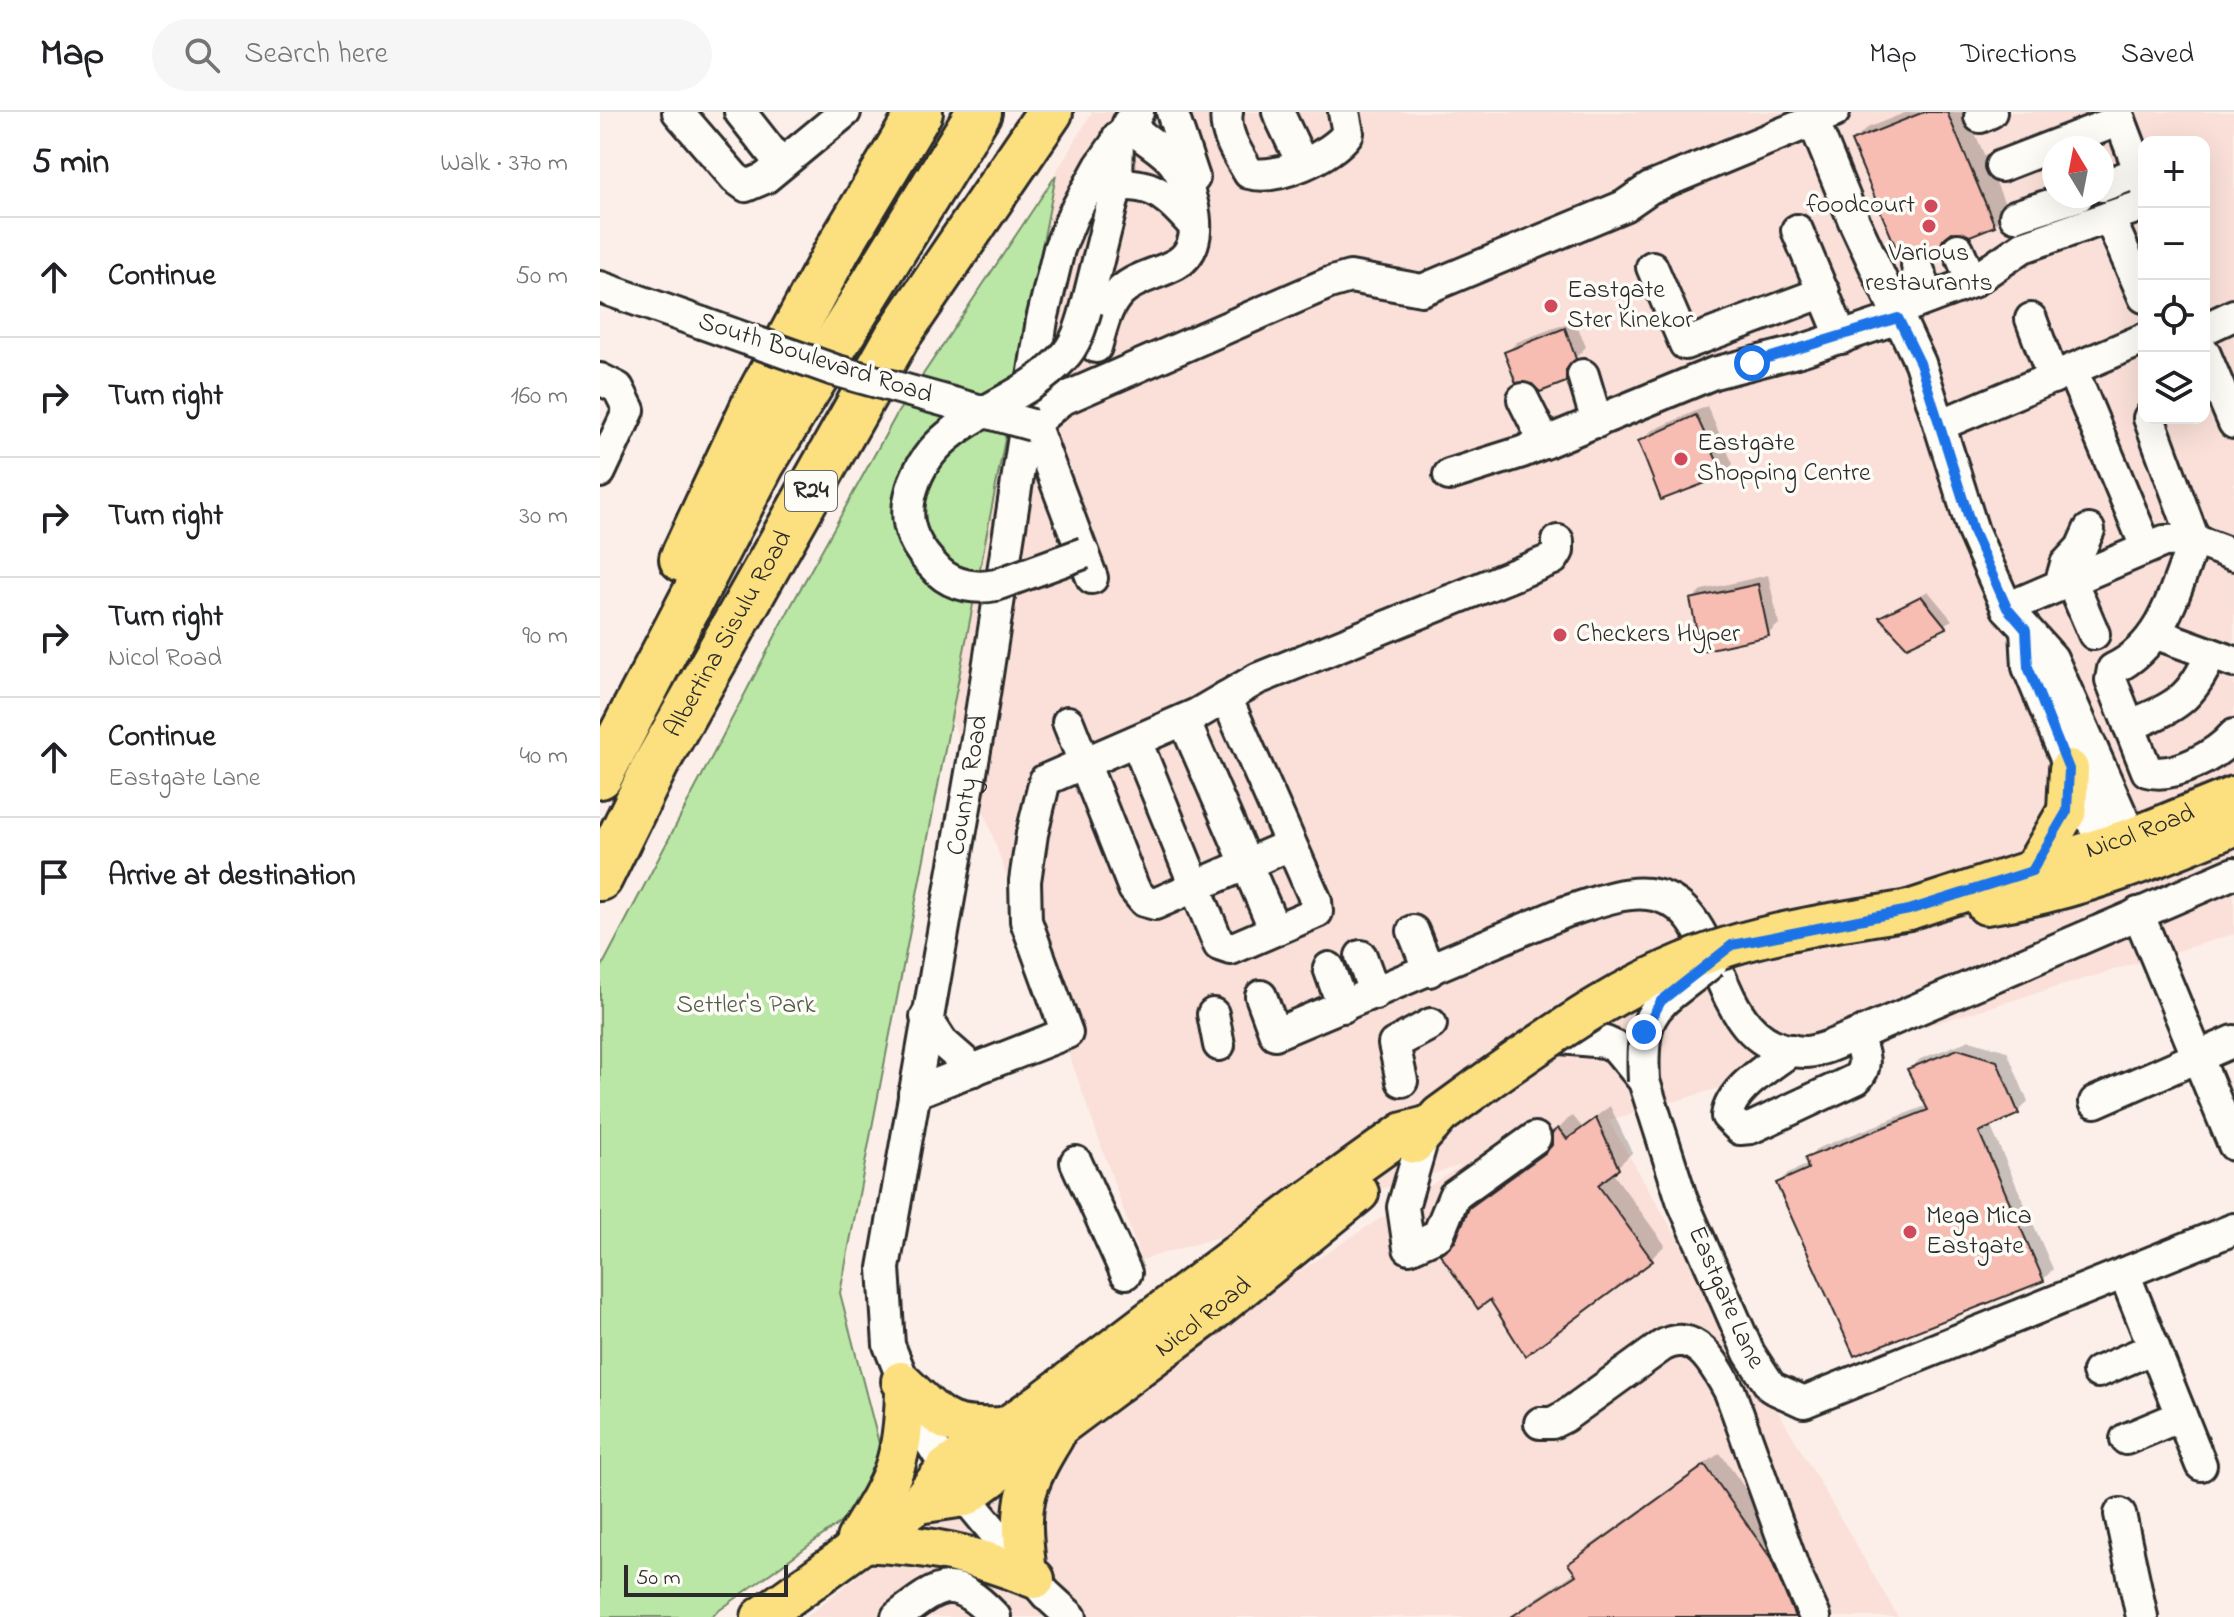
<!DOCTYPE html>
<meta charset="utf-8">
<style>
body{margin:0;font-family:"Indie Flower",sans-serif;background:#f6f6f6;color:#202124}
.controls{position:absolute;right:24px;top:24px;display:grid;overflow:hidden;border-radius:16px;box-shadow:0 8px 32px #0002}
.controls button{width:72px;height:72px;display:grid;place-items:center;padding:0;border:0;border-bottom:2px solid #e0e0e0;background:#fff;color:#202124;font:40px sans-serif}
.compass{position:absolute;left:1442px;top:24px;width:72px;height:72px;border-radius:50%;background:#fff;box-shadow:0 8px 32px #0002;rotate:350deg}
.scale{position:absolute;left:24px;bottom:20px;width:164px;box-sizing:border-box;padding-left:8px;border:4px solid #2b2b2b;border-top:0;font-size:22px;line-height:28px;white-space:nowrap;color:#2b2b2b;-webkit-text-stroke:6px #fdfcf7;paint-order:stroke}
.stop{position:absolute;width:24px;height:24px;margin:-18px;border:6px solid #1a73e8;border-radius:50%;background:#fff}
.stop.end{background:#1a73e8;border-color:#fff;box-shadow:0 2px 8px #0008}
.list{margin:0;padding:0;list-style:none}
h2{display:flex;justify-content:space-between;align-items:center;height:104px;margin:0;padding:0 32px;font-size:34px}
h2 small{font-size:26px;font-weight:400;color:#757577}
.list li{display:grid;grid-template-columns:52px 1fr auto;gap:24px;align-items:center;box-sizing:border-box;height:120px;padding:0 32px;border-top:2px solid #e0e0e0}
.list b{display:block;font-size:30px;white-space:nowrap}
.list p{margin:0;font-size:26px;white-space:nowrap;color:#757577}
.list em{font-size:26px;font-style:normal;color:#757577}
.icon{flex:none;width:44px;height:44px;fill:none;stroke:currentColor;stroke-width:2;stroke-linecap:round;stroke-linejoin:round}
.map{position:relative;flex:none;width:1634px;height:1505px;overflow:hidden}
header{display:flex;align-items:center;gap:48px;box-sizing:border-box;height:112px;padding:0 40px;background:#fff;border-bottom:2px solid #e0e0e0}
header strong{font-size:38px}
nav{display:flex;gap:44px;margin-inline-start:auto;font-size:28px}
.search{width:560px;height:72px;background:#f6f6f6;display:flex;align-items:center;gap:20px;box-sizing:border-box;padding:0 28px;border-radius:44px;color:#757577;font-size:30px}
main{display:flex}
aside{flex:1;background:#fff}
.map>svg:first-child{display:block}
.built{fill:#fae0d8;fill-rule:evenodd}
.green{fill:#bae7a5;stroke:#728968;stroke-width:2}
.shadow{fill:#0003}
.building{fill:#f7bcb2;stroke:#2b2b2b;stroke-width:2}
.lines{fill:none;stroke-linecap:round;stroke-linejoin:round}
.minor-casing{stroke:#2b2b2b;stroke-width:36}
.major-casing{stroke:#2b2b2b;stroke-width:44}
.highway-casing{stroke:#2b2b2b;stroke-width:50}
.minor{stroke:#fdfcf7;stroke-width:30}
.major{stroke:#fce080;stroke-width:38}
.highway{stroke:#fce080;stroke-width:44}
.minor-bridge-casing{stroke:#2b2b2b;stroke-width:36;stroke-linecap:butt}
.major-bridge-casing{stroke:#2b2b2b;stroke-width:44;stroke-linecap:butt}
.minor-bridge{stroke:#fdfcf7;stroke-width:30}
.major-bridge{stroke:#fce080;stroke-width:38}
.route{stroke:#1a73e8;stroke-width:10}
.poi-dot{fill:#d1495b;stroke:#fdfcf7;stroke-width:3}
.labels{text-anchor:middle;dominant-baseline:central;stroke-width:7;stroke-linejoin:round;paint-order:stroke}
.shield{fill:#fdfcf7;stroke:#6a6a68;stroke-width:2}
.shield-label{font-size:24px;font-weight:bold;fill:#2b2b2b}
.poi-label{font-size:26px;fill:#2b2b2b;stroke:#fdfcf7;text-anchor:start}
.street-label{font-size:26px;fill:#2b2b2b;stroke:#fdfcf7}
.park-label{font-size:26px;fill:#4f5a4a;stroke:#fdfcf7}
</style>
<header>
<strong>Map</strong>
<div class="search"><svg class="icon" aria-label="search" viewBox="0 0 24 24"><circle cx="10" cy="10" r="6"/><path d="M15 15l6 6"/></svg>Search here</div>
<nav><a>Map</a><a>Directions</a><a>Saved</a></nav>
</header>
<main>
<aside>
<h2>5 min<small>Walk · 370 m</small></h2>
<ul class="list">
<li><svg class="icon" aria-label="ahead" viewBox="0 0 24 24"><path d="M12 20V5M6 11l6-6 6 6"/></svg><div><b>Continue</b></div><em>50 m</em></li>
<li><svg class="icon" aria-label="right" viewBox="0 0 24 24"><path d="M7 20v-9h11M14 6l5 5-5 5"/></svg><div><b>Turn right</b></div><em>160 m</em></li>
<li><svg class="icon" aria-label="right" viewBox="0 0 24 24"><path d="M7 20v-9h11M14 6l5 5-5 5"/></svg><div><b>Turn right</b></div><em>30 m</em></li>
<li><svg class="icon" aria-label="right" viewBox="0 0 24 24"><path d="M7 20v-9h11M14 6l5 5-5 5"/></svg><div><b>Turn right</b><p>Nicol Road</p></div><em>90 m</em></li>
<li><svg class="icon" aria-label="ahead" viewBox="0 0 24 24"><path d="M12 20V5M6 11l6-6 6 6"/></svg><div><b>Continue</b><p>Eastgate Lane</p></div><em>40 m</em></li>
<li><svg class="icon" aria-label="arrive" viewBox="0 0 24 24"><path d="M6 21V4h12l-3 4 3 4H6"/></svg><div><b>Arrive at destination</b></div></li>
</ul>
</aside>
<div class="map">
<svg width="1634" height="1505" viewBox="0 0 1634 1505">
<rect width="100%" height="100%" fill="#fcefe9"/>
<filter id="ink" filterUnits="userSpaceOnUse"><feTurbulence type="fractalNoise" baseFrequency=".0125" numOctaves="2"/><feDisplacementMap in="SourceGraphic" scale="16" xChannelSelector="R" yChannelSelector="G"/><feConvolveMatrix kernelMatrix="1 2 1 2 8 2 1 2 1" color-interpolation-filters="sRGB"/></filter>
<g filter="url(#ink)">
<path class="built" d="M492,0h1142v822l-625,187 289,496h-1092l171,-136 485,-316 -321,95 -271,-774zM1544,30h60v276h-60zM1454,36h48v48h-48z"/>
<path class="green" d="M456,63l-216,1118 43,166 -17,45 -156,113h-110v-647l192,-366 106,-192z"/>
<path class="shadow" d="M1307,0h59l42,99 -14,14 -39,6 -16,15 -86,-104 14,-14z
M975,208l11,27 -11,11 1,12 -11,10 -32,2 -26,-30 10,-10z
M1107,294l26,58 -10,11 -82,-34 10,-10z
M1168,463l11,49 -11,10 -76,-34 10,-10z
M1328,479l24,29 -44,25 -27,-28z
M1370,928l37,11 21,51 -10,10 -28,13 63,144 -10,11 -265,-97 10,-10 21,-9 -1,-6 10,-10 110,-43 -18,-36 10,-10z
M1010,994l22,47 -20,19 53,73 -14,14 -160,38 -48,-43 15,-15 12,-30 84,-64v-11l14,-15 5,-3 9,11z
M1120,1341l64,90 34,74h-299l13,-16 44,-29 -6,-8 14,-14z"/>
<path class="building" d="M1324,0h23l48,114 -25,10 -18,-4 -9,7 -3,9 -11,4 -18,-3 -10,11 -50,-119z
M965,216l11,31 -10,11v12l-26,10 -8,-8 -16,-1 -12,-31z
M1096,303l28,61 -63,24 -23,-59z
M1158,472l11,52 -68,15 -11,-52z
M1321,484l26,32 -40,19 -28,-30z
M1358,937l39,12 22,53 -40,18 65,149 -190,75 -78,-173 32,-14 -3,-11 123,-48 -21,-41z
M996,1006l23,51 -21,16 55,76 -128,95 -35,-56 -12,9 -38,-55 15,-12 14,-34 76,-55 7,-8v-12l6,-5 9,11z
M1105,1353l65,92 25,60h-284l65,-42 -8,-11z"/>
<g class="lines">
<defs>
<g id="minor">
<path d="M78,0l57,66 11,8 19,-8 80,-66"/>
<path d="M140,0l41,52"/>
<path d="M572,0l22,66"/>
<path d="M627,0c-4,21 12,44 22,61 28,8 83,-17 99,-40l-4,-21"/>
<path d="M678,0l24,51"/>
<path d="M1517,0l27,71"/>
<path d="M1380,5l11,-5"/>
<path d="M1213,8l41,101 66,142 53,168 34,77 45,50 88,199"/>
<path d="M1401,54l119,-46"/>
<path d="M1502,74l37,-14"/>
<path d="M499,76c49,-10 64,3 96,39"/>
<path d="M1415,104l63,-20"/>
<path d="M1509,105l35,80"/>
<path d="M1197,118l45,108"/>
<path d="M1358,137l14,33"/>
<path d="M1317,154l12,32"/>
<path d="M1052,155l33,77 139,-52"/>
<path d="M0,175l102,36"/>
<path d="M486,197l31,-125 1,-47"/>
<path d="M1295,199l77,-29 51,-35 121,-42"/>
<path d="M1431,207l22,59"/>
<path d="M1604,217l30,-14"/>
<path d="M496,235c6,-20 9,-40 25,-56 15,-14 37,-17 55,-27 34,-19 16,-76 -2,-101 -12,-16 -33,-24 -46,-40"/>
<path d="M1604,240l30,71"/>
<path d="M1472,258l74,177"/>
<path d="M983,263l14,47"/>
<path d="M0,267l18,9 11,22 -29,62"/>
<path d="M923,287l22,44"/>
<path d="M1549,306l45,122c-19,49 -30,105 -81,129l-2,11 36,91c27,8 70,-16 87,-36"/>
<path d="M434,312l58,154"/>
<path d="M432,313l29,-25 268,-117 21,-6 72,13 202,-84 26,-18 184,-76"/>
<path d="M1340,313l204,-86"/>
<path d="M849,363l73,-23 192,-79 86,-22 98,-33"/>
<path d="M1471,468l23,54"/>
<path d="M1460,473l6,-21 15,-16 8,-18"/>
<path d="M1407,496l157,-67 30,-1 40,15"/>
<path d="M1426,518l2,37 83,200"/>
<path d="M1557,522l77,28"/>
<path d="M626,585l90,204 1,11 -42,18"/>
<path d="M468,610l66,167 10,12 11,3 135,-59"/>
<path d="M1529,614c45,-19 62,-25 82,-72"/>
<path d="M536,629l83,204 12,4 44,-19 -91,-210"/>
<path d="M1538,801l96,232"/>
<path d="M813,819l16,40"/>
<path d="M761,844l14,38"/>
<path d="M729,856l14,39"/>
<path d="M661,884l14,38 290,-122c26,-8 56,-21 83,-18 83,8 56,157 157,158 16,0 37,-12 52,-17l377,-162"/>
<path d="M613,902l6,31"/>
<path d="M326,905l16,25 32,28"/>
<path id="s1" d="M949,925l56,5 11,5 28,34 38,119 67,153 22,34 33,15 430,-173"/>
<path d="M1191,938c-21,17 -60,38 -64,66l13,13 11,-1 105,-49c14,-13 6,-27 1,-44"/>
<path d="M802,969l-8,-37 37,-20"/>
<path d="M314,981l153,-60 -41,-112 -1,-40 7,-47 13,-54 152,-66 60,-35 296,-120 5,-8v-10"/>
<path d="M1495,990l139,-61"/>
<path d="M824,1022l-21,73 6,41 29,-13 16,-39 81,-58"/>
<path d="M476,1050l50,111"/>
<path d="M1524,1161l77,192"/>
<path d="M1498,1260l56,-24"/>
<path d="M940,1311h12l12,-6 98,-71c34,-19 53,19 68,46l66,183 19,42"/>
<path d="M1526,1327l55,-23"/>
<path d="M1520,1402l22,103"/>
<path d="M297,1505c43,-33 56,-44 98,0"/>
<path id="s2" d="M471,1505l-25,-23 -81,-97 -41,-65 -35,-87 -5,-77 94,-535 64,-413 17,-71 14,-34 27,-49 38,-54"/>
</g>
<g id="major">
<path d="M1432,759l35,-60 2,-42"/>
<path d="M1386,793c88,-13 167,-45 248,-79"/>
<path id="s3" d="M1309,798l224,-73 101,-41"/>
<path d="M814,1032l26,-29 37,-27"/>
<path d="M301,1269c43,40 41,48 102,46"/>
<path id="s4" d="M318,1392l47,-7 240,-179 154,-125"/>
<path d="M256,1427c37,-60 47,-75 49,-147"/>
<path d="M262,1430c66,3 112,12 173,37"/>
<path d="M426,1453c-7,-60 -4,-76 28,-128"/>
<path d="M161,1505l157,-113 28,-36 97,-67 256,-194 105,-75 27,-7"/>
</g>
<g id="highway">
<path d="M82,447l73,-156 83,-154 82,-137"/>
<path d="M0,664l162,-312 217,-352"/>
<path id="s5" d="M0,766l56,-114 241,-427 153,-225"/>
</g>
</defs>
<use href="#minor" class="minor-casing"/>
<use href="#major" class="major-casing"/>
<use href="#highway" class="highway-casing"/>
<use href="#minor" class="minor"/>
<use href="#major" class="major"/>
<use href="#highway" class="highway"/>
<defs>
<path id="minor-bridge" d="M102,211l132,47 198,55
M484,441l-88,32c-19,4 -42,1 -57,-13 -22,-22 -36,-44 -29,-75 17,-80 105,-86 153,-139 13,-14 18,-31 23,-49
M1044,969c-4,-79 14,-73 68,-119"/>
<path id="major-bridge" d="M877,976c80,-57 159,-114 253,-142 58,-18 121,-26 179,-36"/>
</defs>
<use href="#minor-bridge" class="minor-bridge-casing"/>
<use href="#major-bridge" class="major-bridge-casing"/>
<use href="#minor-bridge" class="minor-bridge"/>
<use href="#major-bridge" class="major-bridge"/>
</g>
</g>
<g class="lines" filter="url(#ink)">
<path class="route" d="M1044,920l17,-31 71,-56 177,-35 123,-39 35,-60 2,-42 -41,-102 -2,-37 -19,-22 -34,-77 -53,-168 -22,-45 -146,45"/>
</g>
<g class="poi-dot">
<circle cx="1331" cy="94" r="8"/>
<circle cx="1329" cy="114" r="8"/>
<circle cx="951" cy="194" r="8"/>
<circle cx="1081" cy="347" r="8"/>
<circle cx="960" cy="523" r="8"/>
<circle cx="1310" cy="1120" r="8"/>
</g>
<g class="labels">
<rect class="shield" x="185" y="359" width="52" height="40" rx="6"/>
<g class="shield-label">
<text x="211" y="379">R24</text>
</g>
<g class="poi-label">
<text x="1315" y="94" text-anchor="end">foodcourt</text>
<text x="1329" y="142" text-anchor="middle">Various<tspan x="1329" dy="30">restaurants</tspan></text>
<text x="967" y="179">Eastgate<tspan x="967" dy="30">Ster Kinekor</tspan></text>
<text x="1097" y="332">Eastgate<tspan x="1097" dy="30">Shopping Centre</tspan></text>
<text x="976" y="523">Checkers Hyper</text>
<text x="1326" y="1105">Mega Mica<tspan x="1326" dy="30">Eastgate</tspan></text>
</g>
<g class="street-label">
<text transform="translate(215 247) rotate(18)">South Boulevard Road</text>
<text stroke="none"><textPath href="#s5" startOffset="276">Albertina Sisulu Road</textPath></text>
<text stroke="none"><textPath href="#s2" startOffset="898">County Road</textPath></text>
<text stroke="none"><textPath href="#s3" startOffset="244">Nicol Road</textPath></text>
<text stroke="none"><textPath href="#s1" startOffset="344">Eastgate Lane</textPath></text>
<text stroke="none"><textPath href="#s4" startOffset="346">Nicol Road</textPath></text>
</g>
<g class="park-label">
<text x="146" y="894">Settler's Park</text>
</g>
</g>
</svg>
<div class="controls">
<button>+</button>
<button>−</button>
<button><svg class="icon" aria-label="locate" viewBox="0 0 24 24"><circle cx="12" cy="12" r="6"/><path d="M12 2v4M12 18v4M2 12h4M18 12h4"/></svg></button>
<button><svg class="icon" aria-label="layers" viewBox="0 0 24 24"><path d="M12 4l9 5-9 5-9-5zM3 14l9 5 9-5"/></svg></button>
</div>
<svg class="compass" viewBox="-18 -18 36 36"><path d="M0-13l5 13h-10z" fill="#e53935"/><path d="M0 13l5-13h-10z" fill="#757577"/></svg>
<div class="scale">50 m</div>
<div class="stop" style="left:1152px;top:251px"></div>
<div class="stop end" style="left:1044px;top:920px"></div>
</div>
</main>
